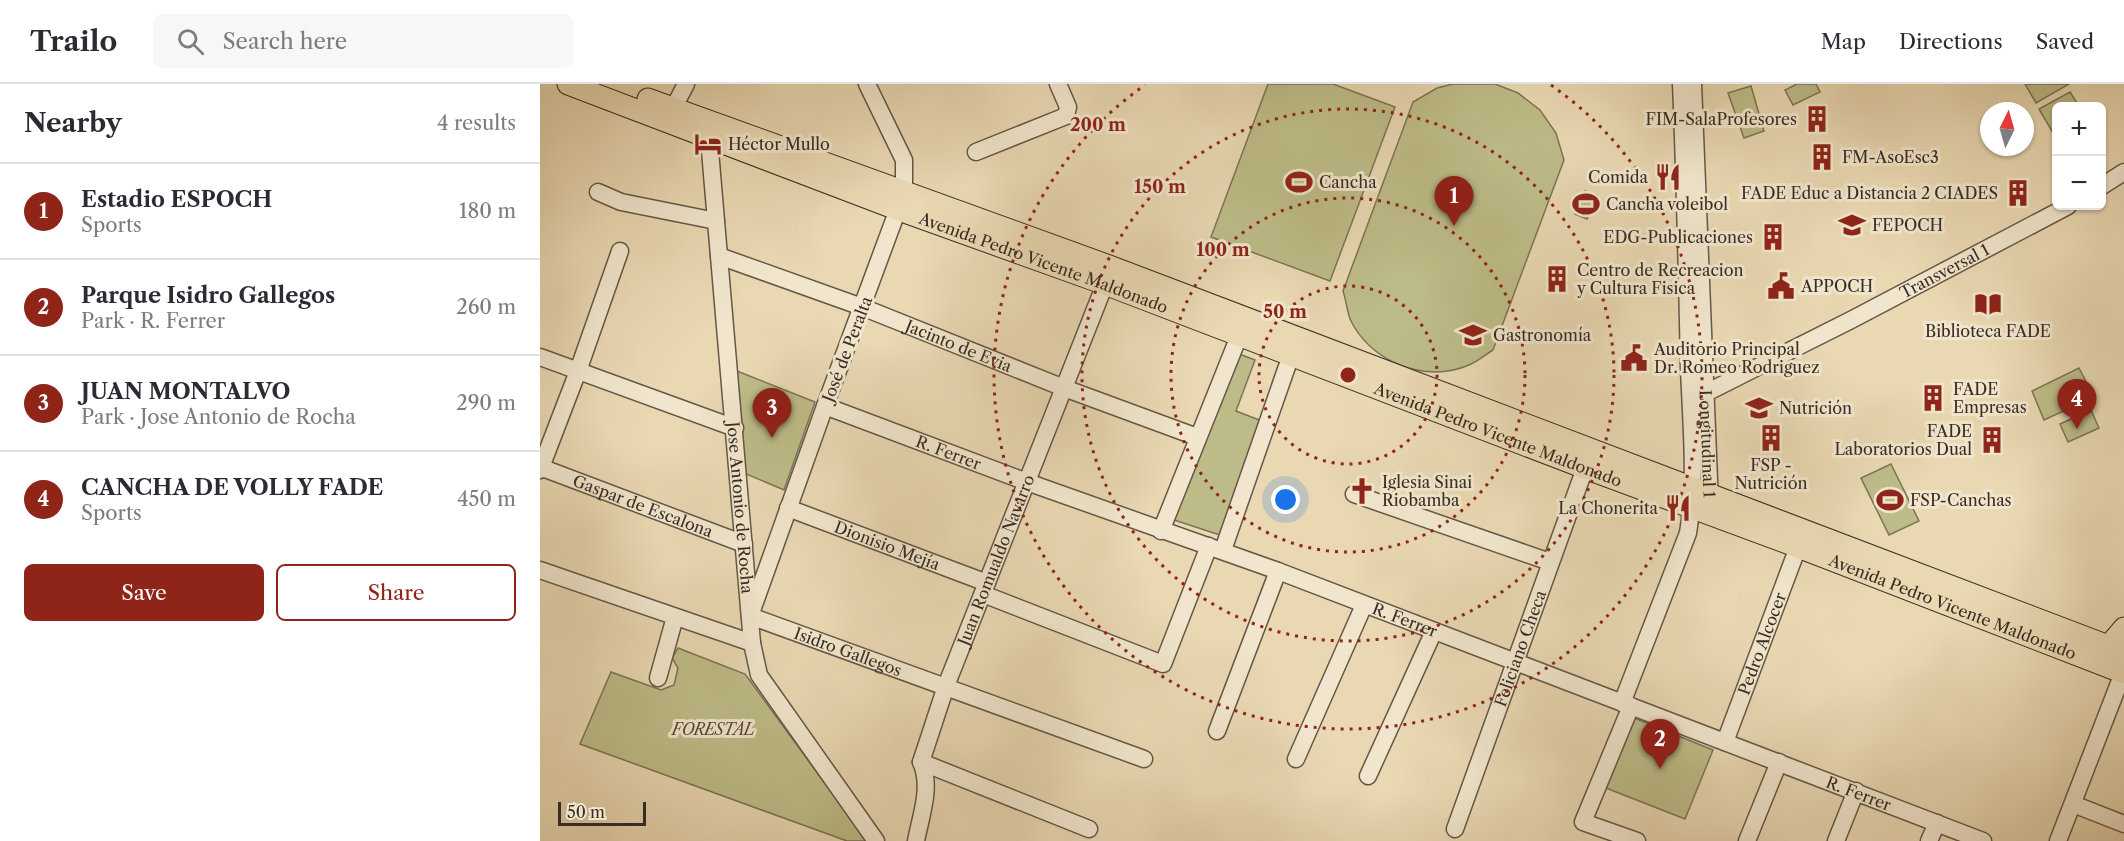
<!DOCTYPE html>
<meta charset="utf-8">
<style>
body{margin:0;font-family:"Libre Caslon Text",serif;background:#f7f7f7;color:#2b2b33}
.controls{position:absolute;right:18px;top:18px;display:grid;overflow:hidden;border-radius:9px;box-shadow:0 2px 4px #0004}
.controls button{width:54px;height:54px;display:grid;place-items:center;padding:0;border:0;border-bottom:2px solid #e1e1e2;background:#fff;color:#2b2b33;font:30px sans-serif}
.compass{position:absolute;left:1440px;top:18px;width:54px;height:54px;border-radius:50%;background:#fff;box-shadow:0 2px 4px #0004;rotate:5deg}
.scale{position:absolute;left:18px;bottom:15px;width:88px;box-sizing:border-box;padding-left:6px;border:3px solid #392c24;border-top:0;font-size:16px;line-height:21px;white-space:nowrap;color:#392c24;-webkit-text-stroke:4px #f1e6cd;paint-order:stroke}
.you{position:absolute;left:746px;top:416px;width:21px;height:21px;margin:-15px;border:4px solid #fff;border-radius:50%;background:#1a73e8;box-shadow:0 0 0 9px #1a73e833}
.badge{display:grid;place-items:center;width:39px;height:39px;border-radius:50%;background:#8f2418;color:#fff;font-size:20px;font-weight:700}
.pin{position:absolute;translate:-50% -50px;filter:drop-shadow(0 2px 3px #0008)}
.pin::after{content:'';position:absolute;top:32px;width:21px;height:18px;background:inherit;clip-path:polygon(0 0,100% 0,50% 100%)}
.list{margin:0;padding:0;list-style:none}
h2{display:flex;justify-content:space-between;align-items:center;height:78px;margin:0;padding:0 24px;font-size:26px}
h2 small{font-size:20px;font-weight:400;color:#7c7c81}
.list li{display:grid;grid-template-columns:39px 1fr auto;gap:18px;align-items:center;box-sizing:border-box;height:96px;padding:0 24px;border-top:2px solid #e1e1e2}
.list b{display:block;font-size:22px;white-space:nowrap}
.list p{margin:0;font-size:20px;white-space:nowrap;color:#7c7c81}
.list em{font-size:20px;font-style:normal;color:#7c7c81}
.actions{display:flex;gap:12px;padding:18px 24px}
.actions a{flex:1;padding:14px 0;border:2px solid #8f2418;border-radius:9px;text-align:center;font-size:21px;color:#8f2418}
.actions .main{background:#8f2418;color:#fff}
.icon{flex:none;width:33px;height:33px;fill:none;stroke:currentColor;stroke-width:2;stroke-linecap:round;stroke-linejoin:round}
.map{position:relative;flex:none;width:1584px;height:757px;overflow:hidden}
header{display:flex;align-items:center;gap:36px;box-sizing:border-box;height:84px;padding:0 30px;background:#fff;border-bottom:2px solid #e1e1e2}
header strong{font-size:28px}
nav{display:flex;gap:33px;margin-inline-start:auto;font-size:21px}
.search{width:420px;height:54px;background:#f7f7f7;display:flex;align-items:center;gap:15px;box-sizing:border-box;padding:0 21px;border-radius:9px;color:#7c7c81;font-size:22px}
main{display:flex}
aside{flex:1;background:#fff}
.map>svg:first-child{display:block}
.green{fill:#bdbc88;stroke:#7b7456;stroke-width:1.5}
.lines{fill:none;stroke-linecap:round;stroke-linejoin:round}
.minor-casing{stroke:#655748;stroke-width:19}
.major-casing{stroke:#392c24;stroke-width:23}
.minor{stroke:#f1e6cd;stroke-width:16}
.major{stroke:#e9d8b2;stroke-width:21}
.ring{fill:none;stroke:#8f2418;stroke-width:3;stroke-dasharray:3 6}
.labels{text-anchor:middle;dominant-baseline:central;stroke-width:6;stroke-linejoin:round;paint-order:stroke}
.poi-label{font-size:16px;fill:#392c24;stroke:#f1e6cd;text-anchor:start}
.street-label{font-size:16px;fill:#392c24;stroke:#f1e6cd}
.park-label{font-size:16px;font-style:italic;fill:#534938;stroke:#f1e6cd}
.centre{fill:#8f2418;stroke:#f1e6cd;stroke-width:3}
.ring-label{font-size:18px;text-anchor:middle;font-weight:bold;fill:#8f2418;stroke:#f1e6cd;stroke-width:6;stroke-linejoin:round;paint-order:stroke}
</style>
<header>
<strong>Trailo</strong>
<div class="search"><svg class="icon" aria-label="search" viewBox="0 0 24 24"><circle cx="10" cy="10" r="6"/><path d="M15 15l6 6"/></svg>Search here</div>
<nav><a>Map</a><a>Directions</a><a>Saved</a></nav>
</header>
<main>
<aside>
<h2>Nearby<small>4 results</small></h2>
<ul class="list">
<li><span class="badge">1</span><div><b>Estadio ESPOCH</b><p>Sports</p></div><em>180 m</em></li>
<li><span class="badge">2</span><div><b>Parque Isidro Gallegos</b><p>Park · R. Ferrer</p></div><em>260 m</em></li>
<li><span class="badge">3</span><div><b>JUAN MONTALVO</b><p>Park · Jose Antonio de Rocha</p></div><em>290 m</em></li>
<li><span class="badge">4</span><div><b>CANCHA DE VOLLY FADE</b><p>Sports</p></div><em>450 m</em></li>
</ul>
<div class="actions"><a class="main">Save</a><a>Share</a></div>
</aside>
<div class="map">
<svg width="1584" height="757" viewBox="0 0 1584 757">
<rect width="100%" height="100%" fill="#e9d8b2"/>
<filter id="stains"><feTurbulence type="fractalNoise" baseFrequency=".00333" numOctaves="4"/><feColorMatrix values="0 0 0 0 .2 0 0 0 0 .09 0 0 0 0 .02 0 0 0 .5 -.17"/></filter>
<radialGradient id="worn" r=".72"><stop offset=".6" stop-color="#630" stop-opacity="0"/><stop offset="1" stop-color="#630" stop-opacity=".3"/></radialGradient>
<path class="green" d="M728,0h65l62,23 -65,174 -119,-44z
M913,0h42l23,9 22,17 16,23 8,27 -71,190c-8,5 -16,12 -24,15 -44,19 -99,-3 -119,-46 -3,-9 -4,-19 -7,-28l70,-189 24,-14z
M1257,0h19l4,8 -27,13 -8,-15z
M1485,0h44l-33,19z
M1211,2l13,45 -20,7 -16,-45z
M1530,8l9,14h-23v32l-17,-29z
M1045,107l12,4 -10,24 -12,-5z
M686,265l29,11 -19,51 31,12 -41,114 -64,-21z
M1539,284l15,29 -50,23 -12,-29z
M197,287l78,31 -31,88 -40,-17z
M1551,326l8,18 -31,14 -8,-18z
M1351,380l28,57 -30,14 -28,-57z
M138,564l67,26 122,167h-20l-267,-97 31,-72 50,18 13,-5 4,-17 -6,-10z
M1094,634l79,32 -28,69 -79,-31z"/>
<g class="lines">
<defs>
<g id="minor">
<path id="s1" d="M327,0l37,76v33l-79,213 -75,210 394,143"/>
<path id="s2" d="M1153,0l17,420"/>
<path d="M133,25l13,-25"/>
<path id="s3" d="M169,55l43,504 7,32 117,166"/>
<path d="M436,68l90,-36 2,-9 -10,-23"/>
<path d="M1562,102l22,-14"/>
<path d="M58,108l23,10 95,19"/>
<path id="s4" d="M179,172l143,51 202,81 133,49"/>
<path d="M0,273l195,71"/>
<path id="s5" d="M1156,314l155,-78 217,-114"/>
<path id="s6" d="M285,322l202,76 251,89 705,270"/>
<path id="s7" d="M0,383l204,77"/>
<path d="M0,386l38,-99 42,-120"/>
<path d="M814,410l196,68"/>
<path id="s8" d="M248,424l199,75"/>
<path d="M621,447l78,-195"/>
<path d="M683,466l68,-195"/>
<path d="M0,486l212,73"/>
<path d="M443,510l180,70 46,-118"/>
<path d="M118,594l17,-61"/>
<path d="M1082,619l66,-170c9,-55 3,-109 1,-165 -2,-94 -4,-189 -8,-284"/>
<path d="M1091,622l-48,116 54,19"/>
<path d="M677,647l61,-160"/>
<path id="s9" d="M1185,658l73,-195"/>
<path d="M756,675l68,-154"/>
<path d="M381,678l168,67"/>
<path d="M828,692l66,-145"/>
<path d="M1533,720l51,20"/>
<path id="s10" d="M915,745l130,-361"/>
<path id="s11" d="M376,757c5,-26 16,-54 5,-79l25,-76 159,-402"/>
<path d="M1207,757l32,-79"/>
<path d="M1296,757l20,-50"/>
<path d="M1389,757l8,-18"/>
<path d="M1518,757l65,-168"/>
</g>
<g id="major">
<path id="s12" d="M28,0l331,126 206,74 480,184 213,79 326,126"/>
<path d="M108,15l464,168 1012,385"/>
<path d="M1559,573l25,-29"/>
</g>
</defs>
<use href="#minor" class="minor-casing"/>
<use href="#major" class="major-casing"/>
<use href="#minor" class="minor"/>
<use href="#major" class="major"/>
</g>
<g class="ring">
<circle cx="808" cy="291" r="89"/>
<circle cx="808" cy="291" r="177"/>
<circle cx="808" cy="291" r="266"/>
<path d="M1011 1A354 354 0 1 1 605 1"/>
</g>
<defs>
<symbol id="building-bare" viewBox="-9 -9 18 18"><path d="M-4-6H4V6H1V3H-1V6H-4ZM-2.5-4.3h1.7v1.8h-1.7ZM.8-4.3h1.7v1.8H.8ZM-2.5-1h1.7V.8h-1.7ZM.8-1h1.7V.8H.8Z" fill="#8f2418" stroke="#f1e6cd" stroke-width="2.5" paint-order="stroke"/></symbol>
<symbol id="hotel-bare" viewBox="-9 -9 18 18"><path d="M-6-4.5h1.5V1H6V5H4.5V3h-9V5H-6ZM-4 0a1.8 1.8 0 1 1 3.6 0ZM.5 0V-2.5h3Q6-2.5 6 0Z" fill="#8f2418" stroke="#f1e6cd" stroke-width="2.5" paint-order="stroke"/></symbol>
<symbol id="restaurant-bare" viewBox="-9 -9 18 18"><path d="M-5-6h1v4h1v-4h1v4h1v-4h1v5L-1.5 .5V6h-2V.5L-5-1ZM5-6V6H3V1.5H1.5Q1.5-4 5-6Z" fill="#8f2418" stroke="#f1e6cd" stroke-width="2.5" paint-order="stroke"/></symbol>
<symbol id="stadium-bare" viewBox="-9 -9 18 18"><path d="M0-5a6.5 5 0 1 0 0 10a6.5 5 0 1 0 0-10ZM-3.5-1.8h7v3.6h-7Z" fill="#8f2418" stroke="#f1e6cd" stroke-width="2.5" paint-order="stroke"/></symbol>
<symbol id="school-bare" viewBox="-9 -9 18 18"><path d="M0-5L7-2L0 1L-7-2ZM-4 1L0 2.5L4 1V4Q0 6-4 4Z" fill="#8f2418" stroke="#f1e6cd" stroke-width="2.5" paint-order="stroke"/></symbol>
<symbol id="civic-bare" viewBox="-9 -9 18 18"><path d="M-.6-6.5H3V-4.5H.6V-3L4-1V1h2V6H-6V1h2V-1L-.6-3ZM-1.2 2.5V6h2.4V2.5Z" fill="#8f2418" stroke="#f1e6cd" stroke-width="2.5" paint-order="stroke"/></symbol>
<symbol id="library-bare" viewBox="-9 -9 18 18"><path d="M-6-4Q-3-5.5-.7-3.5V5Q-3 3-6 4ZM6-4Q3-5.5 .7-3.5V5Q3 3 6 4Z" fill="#8f2418" stroke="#f1e6cd" stroke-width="2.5" paint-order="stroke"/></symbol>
<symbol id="church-bare" viewBox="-9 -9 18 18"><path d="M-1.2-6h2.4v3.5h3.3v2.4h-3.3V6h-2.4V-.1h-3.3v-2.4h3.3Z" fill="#8f2418" stroke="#f1e6cd" stroke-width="2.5" paint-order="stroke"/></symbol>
</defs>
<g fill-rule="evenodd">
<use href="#building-bare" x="1258" y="16" width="38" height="38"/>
<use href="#hotel-bare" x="149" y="41" width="38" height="38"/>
<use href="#building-bare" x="1263" y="54" width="38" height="38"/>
<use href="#restaurant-bare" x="1109" y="74" width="38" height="38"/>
<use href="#stadium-bare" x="740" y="79" width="38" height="38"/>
<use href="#building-bare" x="1459" y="90" width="38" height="38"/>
<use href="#stadium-bare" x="1027" y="101" width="38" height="38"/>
<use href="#school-bare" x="1293" y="122" width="38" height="38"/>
<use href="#building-bare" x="1214" y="134" width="38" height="38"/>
<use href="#building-bare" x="998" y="176" width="38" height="38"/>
<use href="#civic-bare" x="1222" y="183" width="38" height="38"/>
<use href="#library-bare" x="1429" y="201" width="38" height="38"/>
<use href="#school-bare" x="914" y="232" width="38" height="38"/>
<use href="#civic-bare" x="1075" y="255" width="38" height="38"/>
<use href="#building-bare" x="1374" y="295" width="38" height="38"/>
<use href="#school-bare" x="1200" y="305" width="38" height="38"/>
<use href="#building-bare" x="1212" y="335" width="38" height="38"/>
<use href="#building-bare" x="1433" y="337" width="38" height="38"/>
<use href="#church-bare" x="803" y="388" width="38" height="38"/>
<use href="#stadium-bare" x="1331" y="397" width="38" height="38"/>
<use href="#restaurant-bare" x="1119" y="405" width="38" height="38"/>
</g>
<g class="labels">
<g class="poi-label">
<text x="1257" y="35" text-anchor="end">FIM-SalaProfesores</text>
<text x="188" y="60">Héctor Mullo</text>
<text x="1302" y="73">FM-AsoEsc3</text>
<text x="1108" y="93" text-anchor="end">Comida</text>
<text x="779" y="98">Cancha</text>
<text x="1458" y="109" text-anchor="end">FADE Educ a Distancia 2 CIADES</text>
<text x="1066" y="120">Cancha voleibol</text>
<text x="1332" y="141">FEPOCH</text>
<text x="1213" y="153" text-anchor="end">EDG-Publicaciones</text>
<text x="1037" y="186">Centro de Recreacion<tspan x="1037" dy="18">y Cultura Fisica</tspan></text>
<text x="1261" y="202">APPOCH</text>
<text x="1448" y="247" text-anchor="middle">Biblioteca FADE</text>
<text x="953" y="251">Gastronomía</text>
<text x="1114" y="265">Auditorio Principal<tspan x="1114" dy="18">Dr. Romeo Rodriguez</tspan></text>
<text x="1413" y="305">FADE<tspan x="1413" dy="18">Empresas</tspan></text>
<text x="1239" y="324">Nutrición</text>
<text x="1432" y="347" text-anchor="end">FADE<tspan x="1432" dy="18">Laboratorios Dual</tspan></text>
<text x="1231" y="381" text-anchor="middle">FSP -<tspan x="1231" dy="18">Nutrición</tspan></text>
<text x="842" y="398">Iglesia Sinai<tspan x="842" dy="18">Riobamba</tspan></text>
<text x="1370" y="416">FSP-Canchas</text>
<text x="1118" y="424" text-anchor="end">La Chonerita</text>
</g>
<g class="street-label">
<text stroke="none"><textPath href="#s12" startOffset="508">Avenida Pedro Vicente Maldonado</textPath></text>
<text stroke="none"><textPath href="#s5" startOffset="279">Transversal 1</textPath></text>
<text stroke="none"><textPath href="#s4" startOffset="256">Jacinto de Evia</textPath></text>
<text transform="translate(307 265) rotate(-69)">José de Peralta</text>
<text stroke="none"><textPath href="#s12" startOffset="994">Avenida Pedro Vicente Maldonado</textPath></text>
<text stroke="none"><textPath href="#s2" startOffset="360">Longitudinal 1</textPath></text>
<text stroke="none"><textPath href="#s6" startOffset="132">R. Ferrer</textPath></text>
<text stroke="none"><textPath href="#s7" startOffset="110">Gaspar de Escalona</textPath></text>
<text stroke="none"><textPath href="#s3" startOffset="370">Jose Antonio de Rocha</textPath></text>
<text stroke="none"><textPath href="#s8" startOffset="106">Dionisio Mejía</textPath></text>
<text stroke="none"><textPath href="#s11" startOffset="296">Juan Romualdo Navarro</textPath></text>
<text stroke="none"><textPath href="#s12" startOffset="1480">Avenida Pedro Vicente Maldonado</textPath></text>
<text stroke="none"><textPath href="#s6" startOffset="618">R. Ferrer</textPath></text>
<text stroke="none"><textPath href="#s9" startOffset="105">Pedro Alcocer</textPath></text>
<text stroke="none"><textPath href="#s10" startOffset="192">Feliciano Checa</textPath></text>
<text stroke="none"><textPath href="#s1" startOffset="672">Isidro Gallegos</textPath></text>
<text stroke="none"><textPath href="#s6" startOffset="1104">R. Ferrer</textPath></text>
</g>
<g class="park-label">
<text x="173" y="645">FORESTAL</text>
</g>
</g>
<circle cx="808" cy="291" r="9" class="centre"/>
<g class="ring-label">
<text x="558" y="47">200 m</text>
<text x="620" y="109">150 m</text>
<text x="683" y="172">100 m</text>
<text x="745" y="234">50 m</text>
</g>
<rect width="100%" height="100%" filter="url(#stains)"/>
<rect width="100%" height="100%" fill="url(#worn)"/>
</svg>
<div class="controls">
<button>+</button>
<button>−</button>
</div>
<svg class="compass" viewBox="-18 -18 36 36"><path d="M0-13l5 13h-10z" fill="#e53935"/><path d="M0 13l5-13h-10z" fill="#7c7c81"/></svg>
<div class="scale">50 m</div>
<div class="you"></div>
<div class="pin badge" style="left:914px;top:142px">1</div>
<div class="pin badge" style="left:1120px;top:685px">2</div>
<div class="pin badge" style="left:232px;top:354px">3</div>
<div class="pin badge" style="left:1537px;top:345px">4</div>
</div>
</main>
